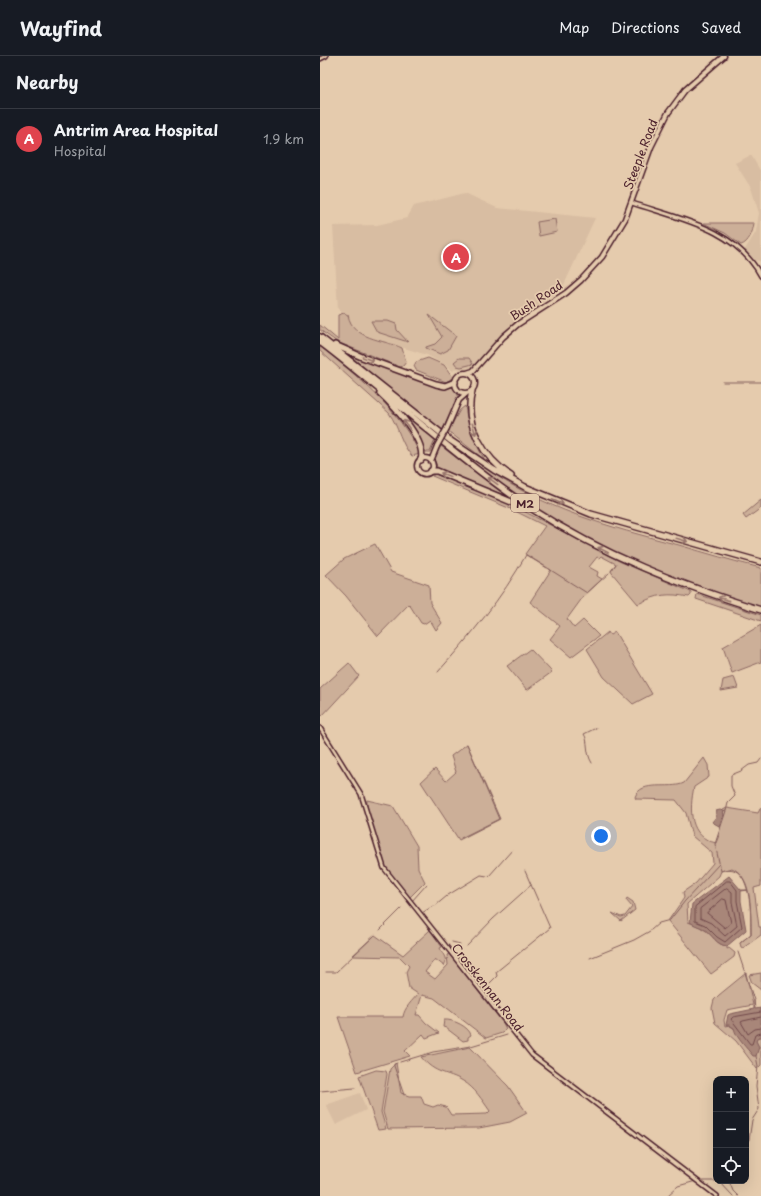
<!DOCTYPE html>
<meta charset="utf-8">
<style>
body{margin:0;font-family:"Playpen Sans",sans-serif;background:#20242c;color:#f1f3f6}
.controls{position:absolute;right:12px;bottom:12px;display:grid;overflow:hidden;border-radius:8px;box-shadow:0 4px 16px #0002}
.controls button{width:36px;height:36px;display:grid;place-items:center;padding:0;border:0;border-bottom:1px solid #363941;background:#171b24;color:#f1f3f6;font:20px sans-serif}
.you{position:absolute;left:281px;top:780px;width:14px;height:14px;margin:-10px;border:3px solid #fff;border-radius:50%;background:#1a73e8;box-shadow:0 0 0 6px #1a73e833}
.badge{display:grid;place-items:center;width:26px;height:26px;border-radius:50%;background:#a6949b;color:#fff;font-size:13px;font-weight:700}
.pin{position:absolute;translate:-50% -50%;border:2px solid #fff;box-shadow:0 1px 4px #0006}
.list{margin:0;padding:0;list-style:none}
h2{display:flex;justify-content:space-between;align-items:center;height:52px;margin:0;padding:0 16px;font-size:17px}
h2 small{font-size:13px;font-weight:400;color:#9ea1a6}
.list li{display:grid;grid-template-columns:26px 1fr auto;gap:12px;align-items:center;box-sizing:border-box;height:60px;padding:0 16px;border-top:1px solid #363941}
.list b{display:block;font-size:15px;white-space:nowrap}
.list p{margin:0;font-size:13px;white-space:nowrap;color:#9ea1a6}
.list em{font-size:13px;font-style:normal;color:#9ea1a6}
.icon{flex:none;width:22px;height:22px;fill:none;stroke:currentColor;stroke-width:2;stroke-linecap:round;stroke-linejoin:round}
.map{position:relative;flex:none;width:441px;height:1140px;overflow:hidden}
header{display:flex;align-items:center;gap:24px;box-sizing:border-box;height:56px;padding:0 20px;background:#171b24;border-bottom:1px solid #363941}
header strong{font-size:19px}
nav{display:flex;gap:22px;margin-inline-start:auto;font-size:14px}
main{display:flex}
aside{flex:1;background:#171b24}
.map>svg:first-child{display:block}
.built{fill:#d8bda2}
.green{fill:#ccaf98;stroke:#8b6762}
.water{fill:#a88679;stroke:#825d5a}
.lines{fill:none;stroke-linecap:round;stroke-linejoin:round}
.shore{stroke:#70484a;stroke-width:1}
.stream{stroke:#825d5a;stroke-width:1}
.minor-casing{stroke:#4a1f2b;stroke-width:6}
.major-casing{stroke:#4a1f2b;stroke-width:7}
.highway-casing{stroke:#4a1f2b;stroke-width:8}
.minor{stroke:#e5cbad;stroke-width:3}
.major{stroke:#e5cbad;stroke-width:4}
.highway{stroke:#e5cbad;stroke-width:5}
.major-bridge-casing{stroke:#4a1f2b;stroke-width:7;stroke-linecap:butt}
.major-bridge{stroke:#e5cbad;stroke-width:4}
.oneway{stroke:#98756c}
.labels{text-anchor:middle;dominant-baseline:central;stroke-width:3.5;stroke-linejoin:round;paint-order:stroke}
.shield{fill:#e5cbad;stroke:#785352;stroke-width:1}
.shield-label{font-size:11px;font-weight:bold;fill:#4a1f2b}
.street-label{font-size:12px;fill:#4a1f2b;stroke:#e5cbad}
</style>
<header>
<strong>Wayfind</strong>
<nav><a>Map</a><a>Directions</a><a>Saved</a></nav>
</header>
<main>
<aside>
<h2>Nearby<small></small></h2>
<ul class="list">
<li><span class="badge" style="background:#e0444e">A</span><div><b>Antrim Area Hospital</b><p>Hospital</p></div><em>1.9 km</em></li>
</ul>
</aside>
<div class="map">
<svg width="441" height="1140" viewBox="0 0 441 1140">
<rect width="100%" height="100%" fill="#e5cbad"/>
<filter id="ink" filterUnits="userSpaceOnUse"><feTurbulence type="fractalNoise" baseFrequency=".025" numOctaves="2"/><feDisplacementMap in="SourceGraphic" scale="8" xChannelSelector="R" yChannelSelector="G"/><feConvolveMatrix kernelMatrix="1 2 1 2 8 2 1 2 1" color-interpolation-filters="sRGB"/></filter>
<g filter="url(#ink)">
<path class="built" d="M431,99l10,17v89l-9,-1 -8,-9 12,-19 3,-19 -8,-25 -16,-25z
M145,137l32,15 98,10 -32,69 -53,39 -36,40 -9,5 -9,-3 -3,3 -6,-5 -20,-11 -59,-18 -14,-9 -16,-19 -5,-83 44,-1 30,-7 7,-12z
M40,1037l6,17 -30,15 -10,-20z"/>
<path class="green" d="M235,163l2,13 -18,4 -2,-14z
M383,167h51c-1,8 -5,20 -13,22l-16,-12z
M24,257l4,2c5,25 35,24 54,33l4,14 -3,4 -3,1 -63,-25 -17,-12v-5l18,15v-25z
M109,259l27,21 -8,14 -8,4 -14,-6v-1l9,-3 7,-7z
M51,265h17l8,3 1,6 11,12 -31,-10z
M0,290c38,31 79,63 100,108l-8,2c-11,-11 -13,-29 -23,-43l-69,-62z
M28,298l83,31 13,3 9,-1 5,7v4l-16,33z
M108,302l16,7 8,11 -1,3 -5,3 -30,-12 -2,-4 2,-4z
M139,302h10l4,6 -12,3 -4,-1 -3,-4z
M145,350c3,21 9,36 20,54l-37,-29 12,-21z
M90,363l25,21 -5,12h-4l-17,-29z
M121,390l65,50 -68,-27 -4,-9z
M162,410c63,44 124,60 197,79 27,8 54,16 82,23v39c-54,-16 -111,-35 -161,-61 -43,-22 -82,-49 -120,-78z
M115,418l77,31 109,57 70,30v3l-2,2c-21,-4 -31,-3 -51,7l-26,-31 -1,-2 5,-7 -15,-8 -2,2 -2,-1 -8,10 9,5 -1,4 5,3 -19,18 -16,22 7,9 9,-8 16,16 -28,21 -21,-18 10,-13 -30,-24 21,-32 -26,-16 20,-28 -34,-17 -79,-33z
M441,444v8l-15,11 -3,-4z
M55,488l16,28 38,13 1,18 12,20 -6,7 -6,-10 -6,4 -3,-1 -12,-19 -31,32 -32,-40 -20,-21 18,-16z
M377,538l64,21v6l-65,-22z
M441,569v37l-29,11 -9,-26z
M288,576l2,3 5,-3 37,62 -19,10 -29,-27 -17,-28z
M210,593l22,23 -25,18 -20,-24z
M29,607l10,13 -37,40 -2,-3v-24z
M414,621l4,11 -17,3 2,-11z
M147,688l33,75 -41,21 -38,-58 14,-13 11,12 10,-9 -5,-16z
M384,702l4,7 1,12 -15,10c-5,23 -5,50 22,56l3,-8 4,-25 4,-2 31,5 3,-6v79l-7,2 5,39h2v8l-18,13 -2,-1 -1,-4 11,-9c-1,-20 3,-56 -19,-66l-11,3 -2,5 -32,28 1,18c5,2 11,4 15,7 10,5 12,16 24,17v3l2,-1 6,5 -1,4 -23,17 -43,-53 16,-23 -1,-6 13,-9 17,-20 -1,-10 -20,-17 -6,-23 -10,-13 -40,-1 -1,-2c6,-18 35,-7 49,-14z
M47,744l26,6 24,40 1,22 7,14 -16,16 -26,-33 -16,-54z
M307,842l6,4 2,8 -14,11 -9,-8 9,4 4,-1 7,-9 -6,-7z
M110,874l12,17 -2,1c3,7 8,11 4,18l-9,-7 -10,13 10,7 13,-14 -1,-10 2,-1 54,69 3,6 -4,4 -16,5 -52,-40 -12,-3 -6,20h3l7,8 13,10 -13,5 -3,-4 -18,17 5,5 -53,16 -19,-55h65c1,-9 10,-17 15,-23l-9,-6 -3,-16 3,-6 -9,-9 -48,-1 23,-21 28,20z
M426,917l7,32 -26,5 -3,10 1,6 4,-1 30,22 -3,-6 2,-4h3v28l-4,4 -21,-28 -21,-18 -3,-15 2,-8 5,-5z
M441,917v17l-9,-7 -3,-8z
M124,964c9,-1 25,7 27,15l-3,2v3l-5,1 -17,-13 -3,-1z
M150,991l38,39 19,27 -17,9 -31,6 -91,1 -5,-17 7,-43 6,-6 5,30 8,3h12l3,8 9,3 5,-2 8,2 5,8 36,-1 3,-3c-8,-11 -15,-23 -27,-30 -17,-10 -27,-6 -42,-24z
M56,1014l10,1 1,3 -6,38 5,17 -8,1 -19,-54z"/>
<path class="water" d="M400,754l3,1 1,4 -5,11 -7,-4 4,-5v-6z
M409,820l12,14h7l-7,1v10l5,29 -19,16c-11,-1 -14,-11 -23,-17 -5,-3 -9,-3 -14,-7l2,-18z
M434,944l1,9 6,-1v29h-3l-2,4 3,6 -3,9h-3c-6,-8 -17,-18 -19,-28l-5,-3h-3l2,-10 2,-1 24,-5z"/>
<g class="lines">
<path class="shore" d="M407,825h3l7,9v11l5,26 -17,15 -8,-5 -12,-12 -10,-4v-14z
M407,832l5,4v10l5,24 -12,10 -14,-13 -11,-5v-9z
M403,843l3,1 5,23 -6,5 -18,-15z
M441,956l-28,5 -2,2 19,25h2l3,-9 6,-2
M441,961l-18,4 -2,1 7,12 7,-5 6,-1"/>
<path class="stream" d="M403,326h38
M229,513l38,24 22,-20
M291,515l5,-7
M118,616c33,-37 64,-74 88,-117l21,13
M272,707c-7,-11 -3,-22 -8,-29l12,-6
M406,755l-11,33 6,27c31,-12 30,44 30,63l-11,9
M403,756l3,-1 2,-8 7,-7 -4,-10v-11l10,-4 8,-6 9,-2 3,-4
M141,782l38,-19 -32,-75
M169,820l24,-27
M128,839l33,-20 6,1
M92,845l15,-17
M115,850l12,-10
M102,857l11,-7
M60,874l21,-21
M331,874l8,-7 11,-3 15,-19 34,-37
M132,886l8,2
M147,890l26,-27 38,-34
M418,896l16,48
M270,902l44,-18 16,-9
M6,916h10l38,-36
M163,934l14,-14 -1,-4 54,-44 -25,-57
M80,1006l33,-10 38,-6 36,-11
M77,1007l-3,1v2l10,29
M0,1035l35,-3
M426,1087l3,-3 3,-20 7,-11 -3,-23 2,-20 -2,-10
M379,1125h17
M399,1125l14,15
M409,1125l4,10 5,5
M347,1140l11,-10 18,-5"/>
<defs>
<path id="minor" d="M0,3l6,-3
M312,147c48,16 103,25 129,73
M0,672l41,66 23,74 148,187 185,141"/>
<path id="major" d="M147,317l6,-2 30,-34 15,-13 48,-31 15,-13 21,-23 23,-38 26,-72 17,-34 17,-23 39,-34
M135 327a10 10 0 1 1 20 0a10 10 0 1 1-20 0Z
M127,372l12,-28 8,-7
M97 410a8 8 0 1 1 16 0a8 8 0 1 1-16 0Z
M111,405l6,-15"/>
<path id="highway" d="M0,281l131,104 43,29 31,17 66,27 170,48
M0,286c71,54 137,117 212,167 71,46 148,76 229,101
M15,289l27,12 74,27 9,2 10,-4
M152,335c-9,34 12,67 39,85
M60,337c13,12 47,48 41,67
M111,415h6l89,37"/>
</defs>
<use href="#minor" class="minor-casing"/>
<use href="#major" class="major-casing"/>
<use href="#highway" class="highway-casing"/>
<use href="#minor" class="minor"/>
<use href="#major" class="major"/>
<use href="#highway" class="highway"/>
<defs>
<path id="major-bridge" d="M117,390l10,-18"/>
</defs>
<use href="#major-bridge" class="major-bridge-casing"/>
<use href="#major-bridge" class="major-bridge"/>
</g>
<defs><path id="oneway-shaft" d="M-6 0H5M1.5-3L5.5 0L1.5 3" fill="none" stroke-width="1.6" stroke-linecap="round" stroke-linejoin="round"/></defs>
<g class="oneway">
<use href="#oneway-shaft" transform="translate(48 303) rotate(20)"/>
<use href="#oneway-shaft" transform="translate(87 369) rotate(-124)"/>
<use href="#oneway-shaft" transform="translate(154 373) rotate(73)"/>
<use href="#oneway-shaft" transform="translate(126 419) rotate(-158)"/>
<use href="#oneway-shaft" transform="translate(173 425) rotate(-144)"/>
<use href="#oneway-shaft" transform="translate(238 446) rotate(22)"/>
<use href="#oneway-shaft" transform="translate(362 484) rotate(16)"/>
<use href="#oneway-shaft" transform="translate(283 494) rotate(-152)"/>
<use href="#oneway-shaft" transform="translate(404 543) rotate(-162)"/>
</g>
</g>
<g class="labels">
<rect class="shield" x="191" y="438" width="28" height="18" rx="3"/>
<g class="shield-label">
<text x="205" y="447">M2</text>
</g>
<g class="street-label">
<text transform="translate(320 98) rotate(-69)">Steeple Road</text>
<text transform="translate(216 244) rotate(-34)">Bush Road</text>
<text transform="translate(168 931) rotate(52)">Crosskennan Road</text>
</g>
</g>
</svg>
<div class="controls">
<button>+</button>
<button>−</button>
<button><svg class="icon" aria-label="locate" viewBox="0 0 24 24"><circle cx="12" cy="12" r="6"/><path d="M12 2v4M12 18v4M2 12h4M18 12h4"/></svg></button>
</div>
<div class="you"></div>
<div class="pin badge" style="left:136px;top:201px;background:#e0444e">A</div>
</div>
</main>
